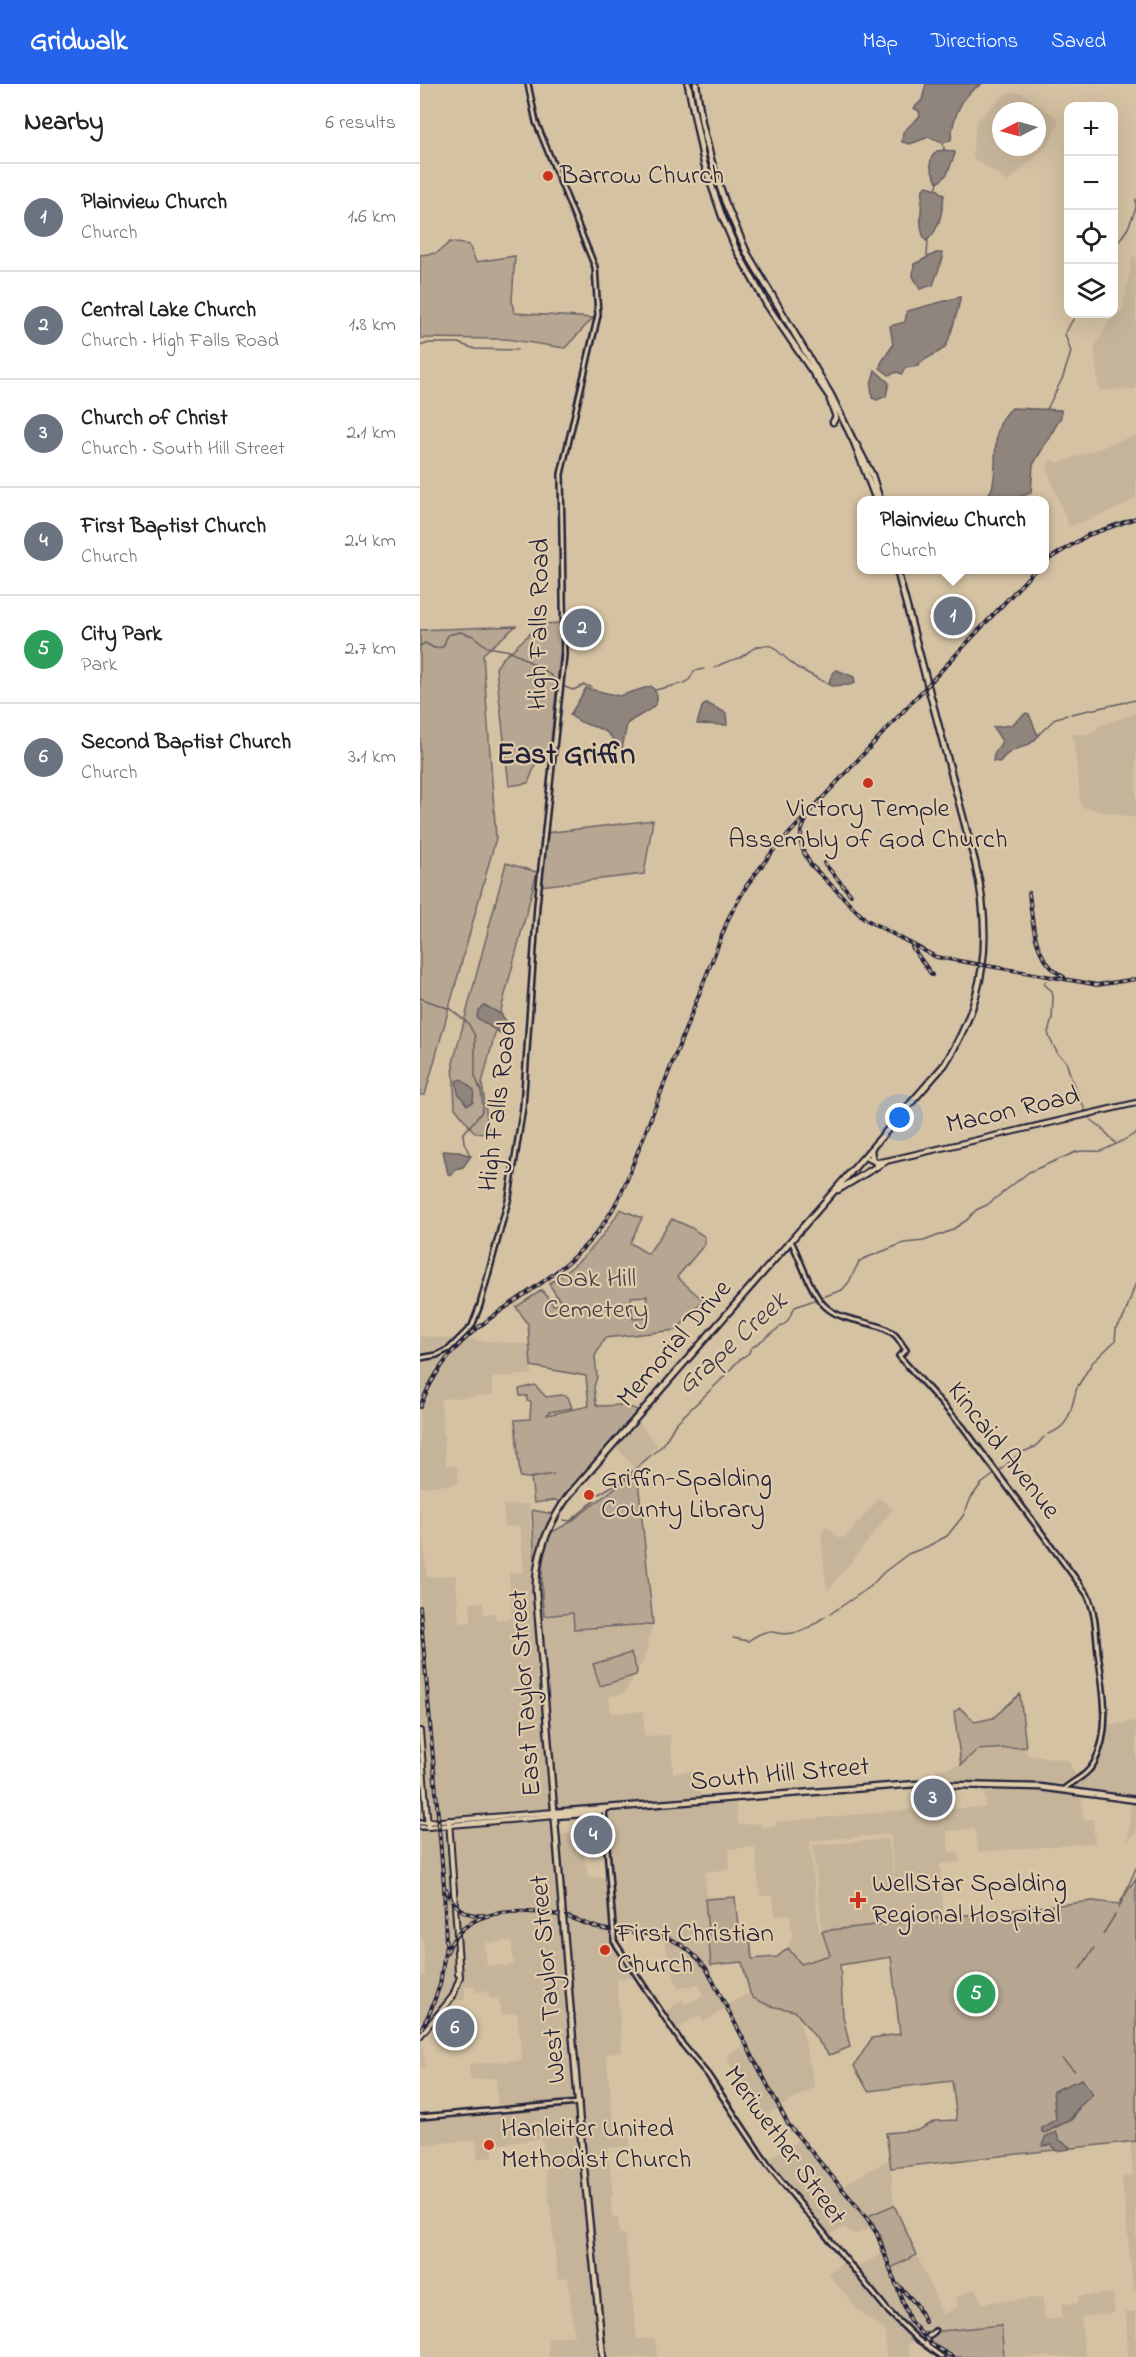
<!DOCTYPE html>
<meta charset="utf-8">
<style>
body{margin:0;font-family:"Indie Flower",sans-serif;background:#f2f2f2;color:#222}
.controls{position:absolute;right:18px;top:18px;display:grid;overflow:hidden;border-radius:12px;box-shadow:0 6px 24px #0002}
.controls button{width:54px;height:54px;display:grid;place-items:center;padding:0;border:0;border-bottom:2px solid #e0e0e0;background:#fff;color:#222;font:30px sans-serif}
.compass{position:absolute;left:572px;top:18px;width:54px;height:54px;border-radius:50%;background:#fff;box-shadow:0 6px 24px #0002;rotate:264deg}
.you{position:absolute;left:480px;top:1034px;width:21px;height:21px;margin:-15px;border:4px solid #fff;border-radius:50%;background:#1a73e8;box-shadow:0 0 0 9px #1a73e833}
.badge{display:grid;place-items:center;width:39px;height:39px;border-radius:50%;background:#2563eb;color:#fff;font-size:20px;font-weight:700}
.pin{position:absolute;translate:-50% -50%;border:3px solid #fff;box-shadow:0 2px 6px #0006}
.popup{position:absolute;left:437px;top:412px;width:192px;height:78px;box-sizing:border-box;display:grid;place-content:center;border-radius:12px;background:#fff;filter:drop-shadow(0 2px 4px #0005);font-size:20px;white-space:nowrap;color:#767676}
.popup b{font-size:22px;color:#222}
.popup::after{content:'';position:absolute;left:50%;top:100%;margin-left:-12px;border:12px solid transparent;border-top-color:#fff}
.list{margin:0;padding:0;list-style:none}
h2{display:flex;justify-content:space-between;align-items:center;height:78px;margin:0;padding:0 24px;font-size:26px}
h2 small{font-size:20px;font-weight:400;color:#767676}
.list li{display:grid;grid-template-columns:39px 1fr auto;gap:18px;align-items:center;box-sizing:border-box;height:108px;padding:0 24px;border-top:2px solid #e0e0e0}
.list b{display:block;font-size:22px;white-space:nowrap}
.list p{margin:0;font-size:20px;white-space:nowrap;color:#767676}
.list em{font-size:20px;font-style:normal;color:#767676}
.icon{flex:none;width:33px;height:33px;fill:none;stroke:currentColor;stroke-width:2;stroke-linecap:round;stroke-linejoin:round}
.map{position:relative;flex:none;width:716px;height:2273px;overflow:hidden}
header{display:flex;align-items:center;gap:36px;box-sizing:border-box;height:84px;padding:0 30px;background:#2563eb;color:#fff}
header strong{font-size:28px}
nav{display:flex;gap:33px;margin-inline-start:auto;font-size:21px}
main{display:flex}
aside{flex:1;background:#fff}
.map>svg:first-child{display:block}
.built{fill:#c6b49a;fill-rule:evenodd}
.green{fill:#b7a792;stroke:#6c6466;stroke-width:1.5;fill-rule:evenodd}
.water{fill:#90857c;stroke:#645d62;stroke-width:1.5}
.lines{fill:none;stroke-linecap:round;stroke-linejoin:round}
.stream{stroke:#645d62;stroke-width:1.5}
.tertiary-casing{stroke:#22223b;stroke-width:8}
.secondary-casing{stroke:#22223b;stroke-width:8}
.primary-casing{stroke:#22223b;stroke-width:9}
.tertiary{stroke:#e0ccaa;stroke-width:3}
.secondary{stroke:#e0ccaa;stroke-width:4}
.primary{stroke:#e0ccaa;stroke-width:4.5}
.rail-casing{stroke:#22223b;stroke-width:4}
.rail{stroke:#e0ccaa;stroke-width:1.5;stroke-dasharray:4.5;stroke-linecap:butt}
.tertiary-bridge-casing{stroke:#22223b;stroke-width:8;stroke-linecap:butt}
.tertiary-bridge{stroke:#e0ccaa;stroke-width:3}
.poi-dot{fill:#c8321e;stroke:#e0ccaa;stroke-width:2}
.labels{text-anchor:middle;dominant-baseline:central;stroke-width:4.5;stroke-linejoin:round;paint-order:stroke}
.poi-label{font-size:27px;fill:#22223b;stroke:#e0ccaa;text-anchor:start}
.street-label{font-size:27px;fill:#22223b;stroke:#e0ccaa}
.park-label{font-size:27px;fill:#403d4c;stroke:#e0ccaa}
.water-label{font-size:28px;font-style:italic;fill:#3e3b4b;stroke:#e0ccaa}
.quarter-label{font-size:30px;font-weight:bold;fill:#22223b;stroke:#e0ccaa}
</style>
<header>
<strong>Gridwalk</strong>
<nav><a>Map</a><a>Directions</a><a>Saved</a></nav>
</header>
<main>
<aside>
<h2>Nearby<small>6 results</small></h2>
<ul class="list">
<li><span class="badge" style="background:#6b7280">1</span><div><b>Plainview Church</b><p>Church</p></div><em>1.6 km</em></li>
<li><span class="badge" style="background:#6b7280">2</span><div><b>Central Lake Church</b><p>Church · High Falls Road</p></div><em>1.8 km</em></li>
<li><span class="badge" style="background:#6b7280">3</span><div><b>Church of Christ</b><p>Church · South Hill Street</p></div><em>2.1 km</em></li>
<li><span class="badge" style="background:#6b7280">4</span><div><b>First Baptist Church</b><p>Church</p></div><em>2.4 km</em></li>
<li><span class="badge" style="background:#2e9e5b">5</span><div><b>City Park</b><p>Park</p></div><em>2.7 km</em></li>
<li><span class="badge" style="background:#6b7280">6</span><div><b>Second Baptist Church</b><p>Church</p></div><em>3.1 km</em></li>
</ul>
</aside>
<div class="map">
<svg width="716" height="2273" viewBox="0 0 716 2273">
<rect width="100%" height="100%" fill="#d5c2a3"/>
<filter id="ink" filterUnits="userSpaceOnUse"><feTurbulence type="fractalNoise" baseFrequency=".0167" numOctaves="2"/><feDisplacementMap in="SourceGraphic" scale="12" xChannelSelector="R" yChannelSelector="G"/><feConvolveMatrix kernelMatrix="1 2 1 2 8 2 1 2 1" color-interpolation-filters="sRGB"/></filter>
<g filter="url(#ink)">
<path class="built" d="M592,8l12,2 35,26 -11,25 -40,37 -36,-25 4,-35 27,-26zM581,27h36v36h-36z
M716,172v133l-37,1 -5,-42 17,-30 12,-8 9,-52z
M716,351v62l-15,10 -52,20 -22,-57 3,-11 9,4z
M716,629v105l-55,-11 -8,-73h18l10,-9z
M0,1252l110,8 2,30 -40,4 1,17 -52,4 5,67h11l2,18 -39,3z
M217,1336l20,25 -20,26 -23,-26z
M459,1414l14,11 -66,83 -6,-57 5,-9 13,12 7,-1z
M109,1420l8,112 36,-3 2,16 78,-5 -10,37 -19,33 -15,2 2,17 32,-2 2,25 25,-1 3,38 27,-2 1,30 34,-4 3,28 22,-2 1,4 15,-1v-4l140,-13 -2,-26h24l-1,-13 24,-5 16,-15 49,-3 1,8 41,5 9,18 15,-11 8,-19 4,-23 32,-4v112l-8,8 3,-41 -49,-7 1,27 10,-1 2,24 -117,9 -3,-23 -28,2 2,21 10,1 1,9 -20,2 4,54 -121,13 8,24 -30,9 -13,-16 4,-11 -2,-23 -15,2 -2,-20h-13l-5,-49 -26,2 1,20 -25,3 6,93 -6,1 21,39 25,-13 19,14 25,5 4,6 16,70 -51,29 -34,-51 -2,-10 18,-11 -19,-38 -15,12 -9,4 -3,-6 -9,3 -15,14 -12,-20 18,-14 2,5 19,-8 -4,-12 -21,5 -16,-53 -22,-5h-26l1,12 21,34 -19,3 5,72 -16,2 9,80 14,-1 1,13 -22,2 5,48 -2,1 2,21h5l1,16h6l12,105 18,-1 2,19h-108l-1,-19 26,-3 -6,-57 -10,1 -16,-140 -49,6v12l-15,2 -2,-19 -56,5v-28l78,-7 -2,-32 -26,2 -1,-16 53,-4 -5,-47 -16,2 -2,-17h-10l-1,-7 -12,1 -1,-5h-10v13l-14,1 -30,34 4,32 -5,1v-94l5,3 -2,-39h-3v-164h3l-3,-44v-224l7,71 29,-2 3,48 12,-1 -1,-19 13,-1 1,12 11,-1 1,6 16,-1 -3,-44 15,-2 -4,-46 -15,1 -2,-22zM519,1699l45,3 1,21 -44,2zM185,1727l4,65 -20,2 -4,-16 -3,-29 -26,2 -2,-19zM470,1750l6,56 -8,-51 -75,6 9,85 -3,1 -9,-90zM91,1857l3,24 -27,1 -2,-23z
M381,2055l41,47 48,-27 4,46 -26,11 7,10 -21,9 -9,-8 -18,9 -62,-75z
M716,2057v149l-3,1 -11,-114 11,-2 -3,-33z
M467,2167l4,16 26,-12 26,60 15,-9 -2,-9 19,-8 7,14 61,-6 2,23 17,-2v-14l16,-1v-7l35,-3 2,20 -34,4 4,40h-81l-3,-32 -79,8 -14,13 2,11h-24l-1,-26 -27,-21 -30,-36 17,-14 8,9z
M716,2227v46h-8l-2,-45z"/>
<path class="green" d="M30,158l19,3 7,17 39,-6 -3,45 2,12 79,5 -28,30 -59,-9 -86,-1v-83l17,-2z
M141,539v22l-12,116 -13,2 -8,20 -19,3 -13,-118 6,-9 39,-35z
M96,542l-33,28 13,184 -71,257h-5v-465z
M233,736l-9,54 -104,12 5,-53z
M86,779l31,9 -55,211 7,49 -14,1 -20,-25 -2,-45z
M200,1125l22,9 -12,25 18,11 24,-35 18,8 15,10v7l-28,33 26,23 -26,30 -72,8 -10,18 2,21 -3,10 2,17 3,2 24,-1 15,5 -79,92 -3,-2 -22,3 -3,-25 23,-4 -26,4 -8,-1 -5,-57 15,-1 1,-17 -4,-1v-5h-7l-1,-7 16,-4 11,12 16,-2 6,2 4,11 -23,4 -2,3 42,-9 -3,-30 -55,-10 -3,-42 -12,-17 26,-17 11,15 9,-1 -13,-20c29,-19 54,-44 71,-75zM227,1212l1,22 -15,1 -2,-22z
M217,1387l16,153 -79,5 -1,-16 -29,3c-4,-28 -4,-56 6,-83l19,-10z
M112,1426l21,4 -12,27 -6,27z
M211,1569l6,18 -1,4 -36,11 -7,-22z
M600,1610l6,53 -49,3 -16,15 -7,-53 6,-4 15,14 18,-4z
M716,1794v263l-245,27 -5,-35 33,-3 16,-9 22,-1 -5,-39 -84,10 -14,-25 18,-28 28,-4 -9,-77 -51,8 3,51 7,31 -21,8 -34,-44 -25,-5 -17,-8 -3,-5 -8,-31 -31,3 -6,-66 30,-2 4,40h11l2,22 25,-2 11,-9 13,16 29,-9 -8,-24 271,-30 26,3z
M474,2121l23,50 -26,13 -11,-34 -12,-18z
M581,2241l3,32h-61l-26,-21 5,-3z"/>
<path class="water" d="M506,0h56c-22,11 -29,33 -31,56l-7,3 -15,-6 -19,7 -8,-2 1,-10 17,-16 -1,-5 -5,-3 8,-8z
M525,66l10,2v2l-8,20 -9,9c-6,-11 -13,-22 -1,-32z
M507,102l10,3 7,6c-2,17 -4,35 -18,46 -9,-13 -4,-37 -3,-52z
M516,169h6l1,5 -10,27 -13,4 -7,-13 1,-12z
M540,213c1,4 -11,45 -15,50 -6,7 -19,9 -27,19l-13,2 -3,6 -5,-2 -8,3 -9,-7 1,-5 12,-18 -3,-19 15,-4 2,-11z
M455,286l14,13 -3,13 -9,4 -5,-2 -1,-14z
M592,324l49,2v7l-28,48 -2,28 -21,7h-25c2,-4 5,-7 7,-12 8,-27 -5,-59 20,-80z
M417,586l17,7 1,6 -6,2 -18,1 -2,-4 4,-10z
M231,602c20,21 -13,27 -24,38l-5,25h-3c-15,-30 -28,-16 -49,-34l16,-27 33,8z
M286,619l20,10 1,12 -30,-1 5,-17z
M606,629l3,1 9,22c-9,14 -29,10 -38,26l-7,-1 1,-6 8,-14 -9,-14 18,-2z
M64,921l17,9 5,7 -2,9 -4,3 -23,-15 1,-7z
M41,995l13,11 -1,12 -6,3 -9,-12 -2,-12z
M23,1067l16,1 12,4 -8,11 -7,2 -5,6 -3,-1z
M662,1995l11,15 -16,15 -7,11 -25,13 -3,-1v-4l14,-9 -3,-28z
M636,2048l3,8 11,7 -1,2 -13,2 -4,-6 -9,1 2,-9z"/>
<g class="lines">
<path class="stream" d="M523,59l1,7
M516,105l2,-7
M694,164l14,-20 8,-20v-9
M507,172l1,-16
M0,262l9,-3h29l17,6 42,1
M627,325l16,-32 8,-25 -6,-18 11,-20
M0,562l5,-3 9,5 9,-1 5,-12 12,-3 13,4 14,11 24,4 36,21 15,14 11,4 11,-5 7,2
M294,584c9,-6 12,-6 22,-9 15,-4 13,-16 36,-13l24,21 34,18
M263,600l7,-5 4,-8 10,-2
M235,606l25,-6
M651,630l65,-14
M618,651l18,-17 11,-3
M626,897l-2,3 8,7 1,6 -1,22 -4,13 2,7 8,15 8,7 6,20 14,31
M0,914l30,11 18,14 7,13v40l6,15 2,16 -2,6 -18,21 1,8 6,14
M670,1035l11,8 14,16
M658,1302l14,-23 23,-22 1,-12 8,-12 12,-35
M628,1350c24,-8 22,-25 29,-46
M579,1387l21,-18 15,-6 9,-10
M143,1436l7,1 23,-19 4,-7 24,-14 42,-36 13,-22 43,-41 19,-21 11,-8 1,-4 37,-27 8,-15 47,-17 7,-8 10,-20 4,-3 41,-16 20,-2 26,-10 17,-11 9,-10 11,-5 42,-33 47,-20c8,-2 16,0 24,-1 6,-1 30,-14 36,-18
M510,1461l17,-9 16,-20 8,-18 10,-14 15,-11
M410,1530l40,-27 13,-14 25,-19 21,-8
M313,1554l15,3c27,-18 21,-4 45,-8 14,-1 22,-11 33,-17
M699,1824l17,-40
M683,1850l12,-19
M660,1885l14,-21
M642,1975l13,12
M634,2043l18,-7 7,-12"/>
<defs>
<path id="tertiary" d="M371,1157c10,19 20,53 35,66 19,17 50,12 69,28 4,4 7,10 11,15l-7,6 64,71 124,167c9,19 9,39 11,59 5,35 14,77 -4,110 -7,13 -20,17 -30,26
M0,1274l17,-3 12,-6 23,-23 8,-21 29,-108 14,-90 14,-202 27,-250 -3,-181 37,-159 -3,-48 -59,-145 -8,-38
M184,1725l9,117
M0,1739l8,-1
M0,1743h8
M194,1851v6l69,104 25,30 60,90 121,147 28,27 25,18
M0,2033l159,-14
M507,2261v-7l8,-7"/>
<path id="secondary" d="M445,1073l11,5 10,-1 250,-58
M0,1647l8,96 127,-11
M8,1738l126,-10
M37,1867l1,23
M0,1952l33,-40 7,-19 -11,-157"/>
<path id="primary" d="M268,0l16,79 18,53 14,33 31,56 66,97
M276,0l6,39 10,40 13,39 22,51 84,142 23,47 22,58
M410,316l6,17 -3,5
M436,360l16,31 8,25
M451,1066l1,8 6,8
M418,1106l48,-29
M134,1728l362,-28 124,3 96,13
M135,1732l43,-3 6,-4
M183,2273l-21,-208 -46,-557c-1,-37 12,-68 33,-97l376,-431c41,-66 48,-127 30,-202l-78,-292"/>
</defs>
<use href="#tertiary" class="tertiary-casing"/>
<use href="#secondary" class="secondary-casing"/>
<use href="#primary" class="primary-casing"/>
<use href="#tertiary" class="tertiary"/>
<use href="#secondary" class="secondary"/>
<use href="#primary" class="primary"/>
<defs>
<path id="rail" d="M624,478l44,-27 48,-17
M387,733l-6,15v11l3,10 7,12 54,54 71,38 151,26 10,2 39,-6
M404,779l27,32
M609,809c4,31 4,67 35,84
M492,863l20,28
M0,1323c34,-89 105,-99 164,-160 19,-19 32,-41 42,-65l103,-265 18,-32 26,-34 262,-281
M0,1523l24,278 2,60 -6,40 -10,27 -10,19
M26,1805c7,17 18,28 38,26
M148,1833c13,4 26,11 40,13 46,7 65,-2 98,38l82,156 78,93 11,17 33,87 22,24 21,12
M27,1868c18,-46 71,-43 112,-37
M478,2201l18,19 9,18"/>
</defs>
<use href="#rail" class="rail-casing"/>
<use href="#rail" class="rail"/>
<defs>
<path id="tertiary-bridge" d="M193,1842l1,9"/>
</defs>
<use href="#tertiary-bridge" class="tertiary-bridge-casing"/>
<use href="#tertiary-bridge" class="tertiary-bridge"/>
</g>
</g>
<g class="poi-dot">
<circle cx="128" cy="92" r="6"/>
<circle cx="448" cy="699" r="6"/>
<circle cx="169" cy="1411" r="6"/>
<path d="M435 1807h6v6h6v6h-6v6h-6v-6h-6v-6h6z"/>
<circle cx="185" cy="1866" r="6"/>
<circle cx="69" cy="2061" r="6"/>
</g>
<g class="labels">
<g class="poi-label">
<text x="140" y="92">Barrow Church</text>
<text x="448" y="725" text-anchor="middle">Victory Temple<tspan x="448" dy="31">Assembly of God Church</tspan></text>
<text x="181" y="1395">Griffin-Spalding<tspan x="181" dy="31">County Library</tspan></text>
<text x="452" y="1800">WellStar Spalding<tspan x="452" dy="31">Regional Hospital</tspan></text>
<text x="197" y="1850">First Christian<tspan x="197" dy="31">Church</tspan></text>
<text x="81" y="2045">Hanleiter United<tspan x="81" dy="31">Methodist Church</tspan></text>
</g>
<g class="street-label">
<text transform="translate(120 540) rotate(-89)">High Falls Road</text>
<text transform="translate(79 1022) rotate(-83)">High Falls Road</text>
<text transform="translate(593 1027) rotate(-13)">Macon Road</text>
<text transform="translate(255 1260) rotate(-49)">Memorial Drive</text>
<text transform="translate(583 1367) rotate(52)">Kincaid Avenue</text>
<text transform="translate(106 1609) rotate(-94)">East Taylor Street</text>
<text transform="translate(360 1691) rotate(-5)">South Hill Street</text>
<text transform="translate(129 1895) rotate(-95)">West Taylor Street</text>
<text transform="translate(364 2062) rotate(54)">Meriwether Street</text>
</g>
<g class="park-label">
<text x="176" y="1195">Oak Hill<tspan x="176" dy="31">Cemetery</tspan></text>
</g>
<g class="water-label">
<text transform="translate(313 1260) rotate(-42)">Grape Creek</text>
</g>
<g class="quarter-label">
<text x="146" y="672">East Griffin</text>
</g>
</g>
</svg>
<div class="controls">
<button>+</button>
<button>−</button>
<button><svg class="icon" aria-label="locate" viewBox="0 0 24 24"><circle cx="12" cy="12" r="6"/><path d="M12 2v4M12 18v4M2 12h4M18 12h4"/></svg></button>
<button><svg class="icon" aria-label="layers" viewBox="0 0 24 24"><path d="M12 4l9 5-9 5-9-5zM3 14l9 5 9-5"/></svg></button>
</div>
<svg class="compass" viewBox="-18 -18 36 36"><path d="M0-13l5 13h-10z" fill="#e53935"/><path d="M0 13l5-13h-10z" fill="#767676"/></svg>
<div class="you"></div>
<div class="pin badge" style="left:533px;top:532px;background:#6b7280">1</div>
<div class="popup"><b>Plainview Church</b>Church</div>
<div class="pin badge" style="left:162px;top:544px;background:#6b7280">2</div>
<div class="pin badge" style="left:513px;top:1714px;background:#6b7280">3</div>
<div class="pin badge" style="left:173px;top:1751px;background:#6b7280">4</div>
<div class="pin badge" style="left:556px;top:1910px;background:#2e9e5b">5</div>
<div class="pin badge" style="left:35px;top:1944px;background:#6b7280">6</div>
</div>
</main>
